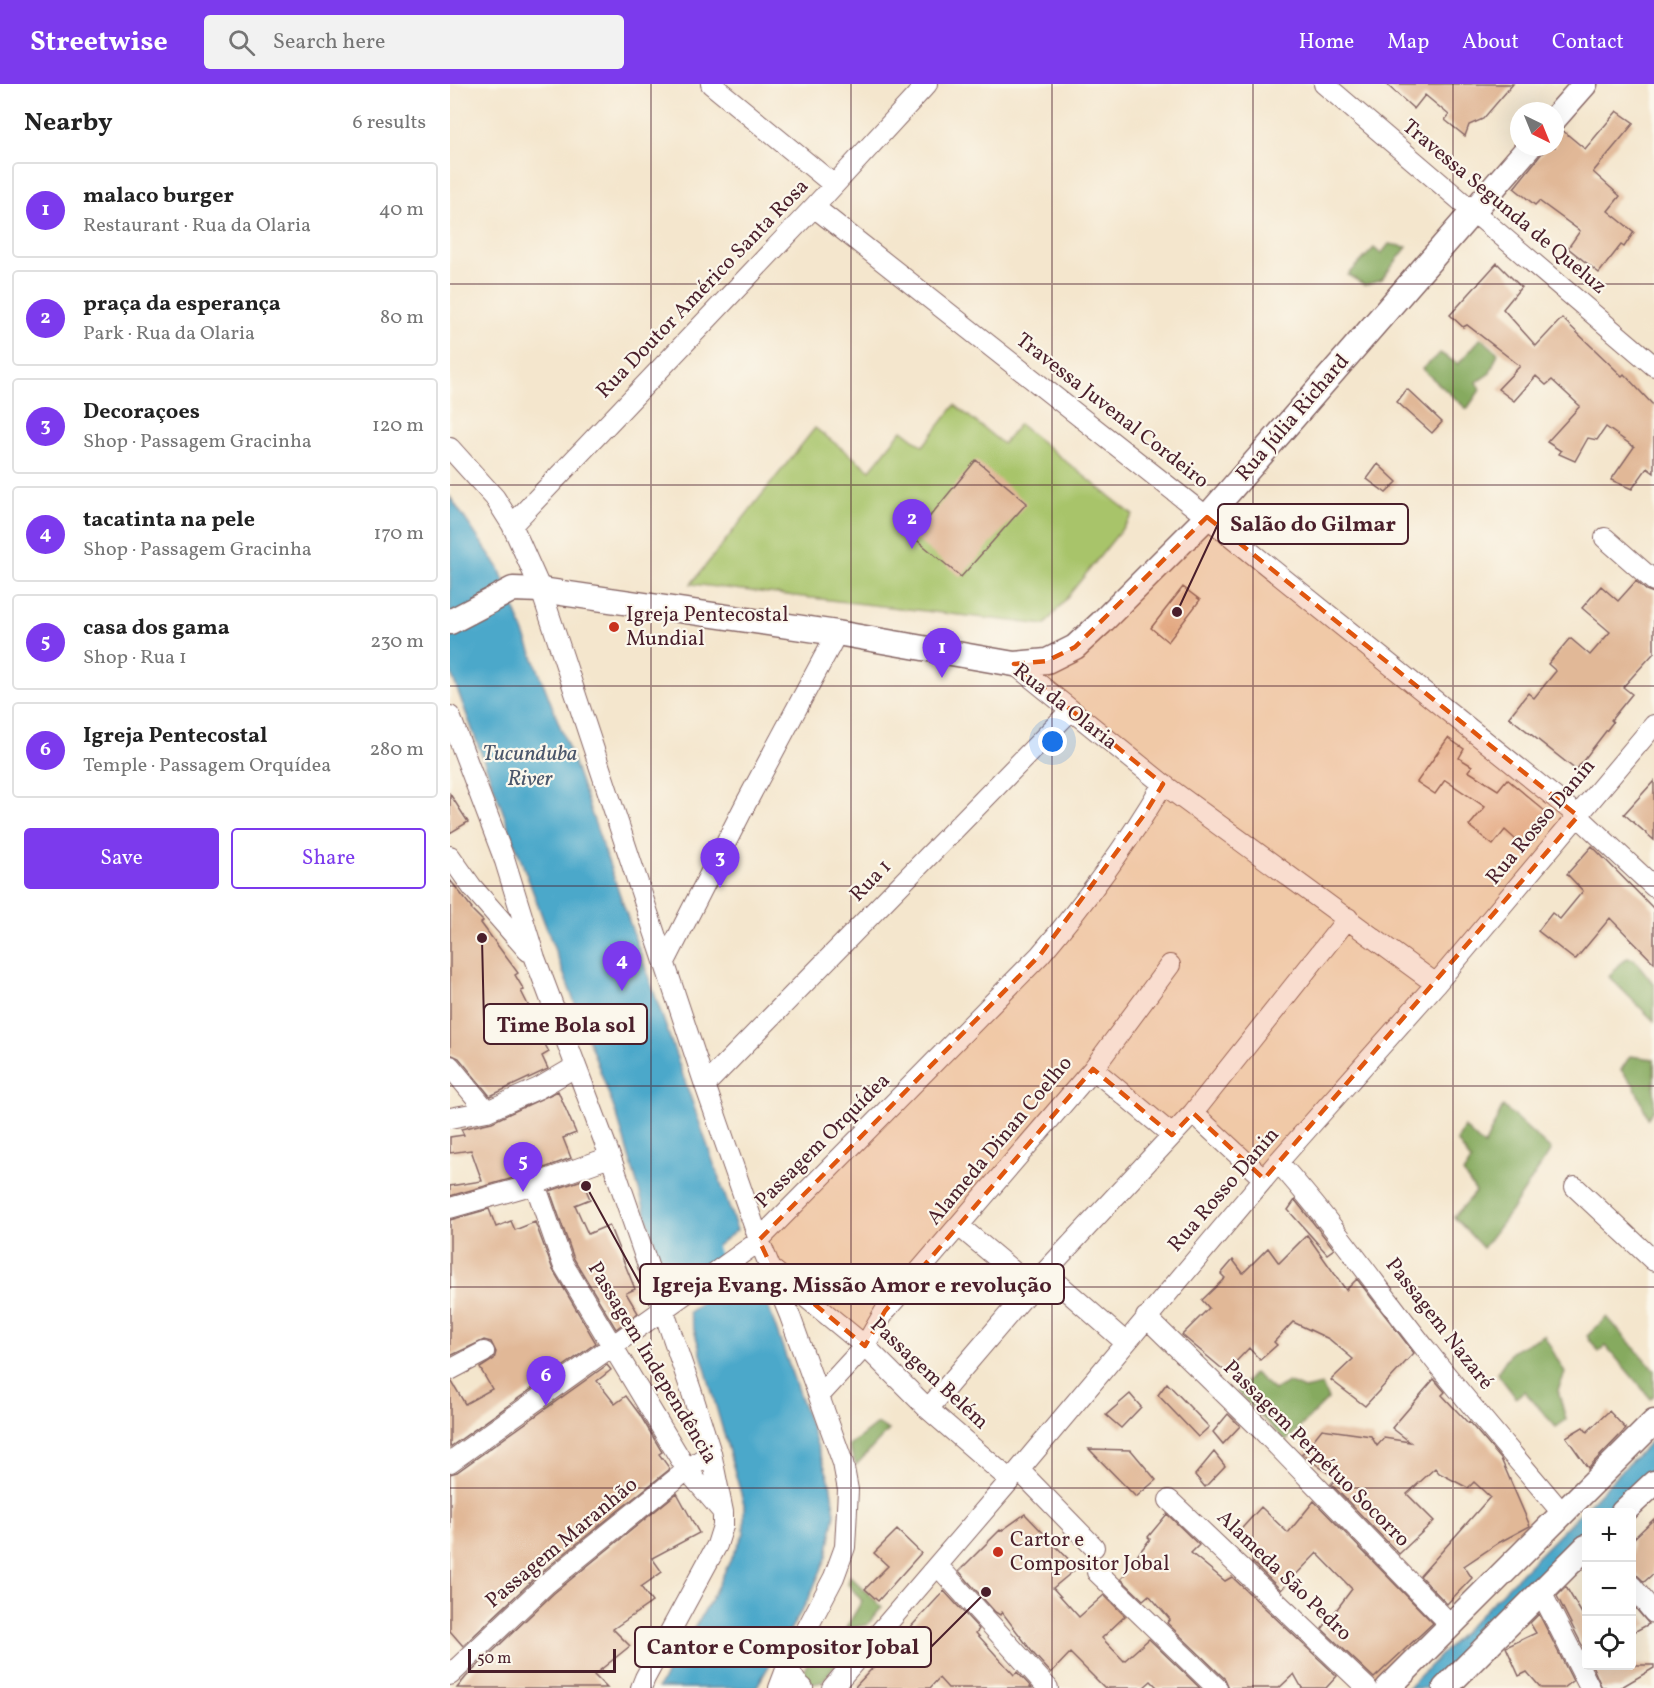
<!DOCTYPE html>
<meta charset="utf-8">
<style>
body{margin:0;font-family:Vollkorn,serif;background:#f2f2f2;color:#222}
.controls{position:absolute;right:18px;bottom:18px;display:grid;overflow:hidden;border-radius:6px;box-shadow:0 6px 24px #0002}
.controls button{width:54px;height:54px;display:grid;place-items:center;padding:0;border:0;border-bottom:2px solid #e0e0e0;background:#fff;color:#222;font:30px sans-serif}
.compass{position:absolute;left:1060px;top:18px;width:54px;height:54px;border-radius:50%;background:#fff;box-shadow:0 6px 24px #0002;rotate:137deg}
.scale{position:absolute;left:18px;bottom:15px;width:148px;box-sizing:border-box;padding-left:6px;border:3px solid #4a1f2b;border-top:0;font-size:16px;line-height:21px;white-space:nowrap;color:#4a1f2b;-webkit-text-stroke:4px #fbf7ec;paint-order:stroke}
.you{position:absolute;left:603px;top:658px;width:21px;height:21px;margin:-15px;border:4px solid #fff;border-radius:50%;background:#1a73e8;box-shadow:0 0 0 9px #1a73e833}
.badge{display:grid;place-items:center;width:39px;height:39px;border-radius:50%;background:#7c3aed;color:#fff;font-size:20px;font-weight:700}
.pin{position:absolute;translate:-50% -50px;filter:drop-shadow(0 2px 3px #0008)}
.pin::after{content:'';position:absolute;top:32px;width:21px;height:18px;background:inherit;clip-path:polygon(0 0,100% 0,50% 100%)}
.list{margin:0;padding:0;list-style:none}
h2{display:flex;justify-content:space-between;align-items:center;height:78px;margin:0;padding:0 24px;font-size:26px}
h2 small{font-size:20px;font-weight:400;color:#767676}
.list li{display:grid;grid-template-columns:39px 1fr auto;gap:18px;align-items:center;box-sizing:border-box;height:96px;margin:0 12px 12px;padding:0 12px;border:2px solid #e0e0e0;border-radius:6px}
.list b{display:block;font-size:22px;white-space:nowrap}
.list p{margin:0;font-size:20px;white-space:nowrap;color:#767676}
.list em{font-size:20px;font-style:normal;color:#767676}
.actions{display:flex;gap:12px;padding:18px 24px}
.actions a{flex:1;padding:14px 0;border:2px solid #7c3aed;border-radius:6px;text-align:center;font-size:21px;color:#7c3aed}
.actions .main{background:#7c3aed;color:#fff}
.icon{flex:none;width:33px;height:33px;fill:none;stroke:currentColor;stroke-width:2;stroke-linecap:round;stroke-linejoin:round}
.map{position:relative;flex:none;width:1204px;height:1604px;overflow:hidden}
header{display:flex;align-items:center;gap:36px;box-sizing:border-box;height:84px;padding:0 30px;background:#7c3aed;color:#fff}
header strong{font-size:28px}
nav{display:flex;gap:33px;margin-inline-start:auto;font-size:21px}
.search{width:420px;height:54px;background:#f2f2f2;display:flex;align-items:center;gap:15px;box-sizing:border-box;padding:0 21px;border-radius:6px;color:#767676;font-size:22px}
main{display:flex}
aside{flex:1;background:#fff}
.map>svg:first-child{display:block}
.green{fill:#a8c46b;stroke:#79724b;stroke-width:1.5}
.forest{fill:#86aa5f;stroke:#686445;stroke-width:1.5}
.water{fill:#4ba8ca;stroke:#4a647a;stroke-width:1.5}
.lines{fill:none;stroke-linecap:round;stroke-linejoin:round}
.river{stroke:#4ba8ca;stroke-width:36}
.building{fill:#e1b897}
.minor-casing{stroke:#866564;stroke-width:22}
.tertiary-casing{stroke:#866564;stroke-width:27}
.minor{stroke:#fff;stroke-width:20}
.tertiary{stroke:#fff;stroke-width:24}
.marked{fill:#e0560e;fill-opacity:0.2;stroke:#e0560e;stroke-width:4.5;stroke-dasharray:12 8;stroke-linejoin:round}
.grid{fill:none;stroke:#4a1f2b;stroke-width:1.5;stroke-opacity:0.55}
.poi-dot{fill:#c8321e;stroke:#fbf7ec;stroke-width:2}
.labels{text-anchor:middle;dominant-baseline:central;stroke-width:4.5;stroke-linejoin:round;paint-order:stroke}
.street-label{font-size:21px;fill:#4a1f2b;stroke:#fbf7ec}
.poi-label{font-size:21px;fill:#4a1f2b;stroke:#fbf7ec;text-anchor:start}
.water-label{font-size:22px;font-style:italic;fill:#4a566b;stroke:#fbf7ec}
.leader{fill:none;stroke:#4a1f2b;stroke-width:2}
.callout-dot{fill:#4a1f2b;stroke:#fbf7ec;stroke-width:2}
.callout{fill:#fbf7ec;stroke:#4a1f2b;stroke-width:2}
.callout-label{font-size:22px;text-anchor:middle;font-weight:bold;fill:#4a1f2b}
</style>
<header>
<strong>Streetwise</strong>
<div class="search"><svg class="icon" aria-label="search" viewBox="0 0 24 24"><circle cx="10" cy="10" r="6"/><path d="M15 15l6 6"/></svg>Search here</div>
<nav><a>Home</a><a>Map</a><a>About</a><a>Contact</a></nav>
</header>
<main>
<aside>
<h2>Nearby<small>6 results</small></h2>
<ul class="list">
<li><span class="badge">1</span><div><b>malaco burger</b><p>Restaurant · Rua da Olaria</p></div><em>40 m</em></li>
<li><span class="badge">2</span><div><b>praça da esperança</b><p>Park · Rua da Olaria</p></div><em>80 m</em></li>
<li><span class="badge">3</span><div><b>Decoraçoes</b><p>Shop · Passagem Gracinha</p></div><em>120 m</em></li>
<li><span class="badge">4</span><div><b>tacatinta na pele</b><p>Shop · Passagem Gracinha</p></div><em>170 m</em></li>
<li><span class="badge">5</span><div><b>casa dos gama</b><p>Shop · Rua 1</p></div><em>230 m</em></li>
<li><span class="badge">6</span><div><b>Igreja Pentecostal</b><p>Temple · Passagem Orquídea</p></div><em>280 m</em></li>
</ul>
<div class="actions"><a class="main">Save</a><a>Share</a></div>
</aside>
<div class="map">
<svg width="1204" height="1604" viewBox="0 0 1204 1604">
<rect width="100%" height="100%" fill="#fbf7ec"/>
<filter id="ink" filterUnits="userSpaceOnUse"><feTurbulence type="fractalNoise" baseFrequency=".0167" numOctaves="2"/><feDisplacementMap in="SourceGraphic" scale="12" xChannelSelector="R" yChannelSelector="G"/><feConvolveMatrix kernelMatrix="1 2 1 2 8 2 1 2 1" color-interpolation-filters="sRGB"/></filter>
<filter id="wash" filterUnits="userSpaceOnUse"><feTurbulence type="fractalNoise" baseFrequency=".008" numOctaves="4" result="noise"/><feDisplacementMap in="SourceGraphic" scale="24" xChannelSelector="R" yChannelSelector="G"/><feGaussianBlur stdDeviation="1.35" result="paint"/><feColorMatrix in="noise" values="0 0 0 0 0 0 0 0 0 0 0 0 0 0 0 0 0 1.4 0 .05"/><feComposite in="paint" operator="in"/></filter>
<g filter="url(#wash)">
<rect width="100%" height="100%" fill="#f4e6cd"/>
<path class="green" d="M505,321l48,39 16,-20 114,91 -88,110 -354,-41 124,-156 55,42 32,-40 21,16z"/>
<path class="forest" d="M939,160l18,3 -25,32 -17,6 -17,-10 26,-27 7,6z
M1031,254l17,15 -8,20 -13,9 3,8 -13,19 -45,-40 18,-16 18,11z
M1177,874l7,1 20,25v37l-45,-44 9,-12z
M1180,972l24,3v50l-6,9 -14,-33 -13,-15z
M1053,1022l48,44 -40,61 -28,37 -29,-31 22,-25 -13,-19 8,-12 -14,-20 7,-14 20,19z
M1157,1233l47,53v26l-3,3 -45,-53 -7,6 -12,-16z
M1094,1251l21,38 -7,17 8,30 -10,7 -32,-36 -8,7 -19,-25 14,-21z
M804,1289l20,17 14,-8 16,7 18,-4 6,14 -42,42 -49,-49z
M427,1340l12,6 -33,35 -7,-19z
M400,1492l32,31 -15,18 -21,3 16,-27 -14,-17z
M393,1548l15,3 -36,47 -9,2 -9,-5 -1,-6 10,-24 19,-1z"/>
<path class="water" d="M0,413l49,71 72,187 166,475 -70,55 -49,-166 -168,-449z
M304,1182l76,216 5,32 -8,42 -18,42 -53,90h-98l50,-83 36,-72v-29l-55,-192z
M1204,1354v30l-44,44h-24v24l-150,152h-28z"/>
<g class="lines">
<path class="river" d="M235,1128l47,128"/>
</g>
<g id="blocks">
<path class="building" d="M936,0h127l-30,35 -14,6 -4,11 -20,-16 4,-5 -24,-20 -11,14z
M1167,27l17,12 -41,49 27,24 -12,15 26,21 -10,15 -3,-2 -22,28 -31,-25 12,-17 -41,-30 -4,4 -21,-17 33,-41h8v-9l7,-8 23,19z
M1047,179l24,24 -18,22 33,37 26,-28 60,58 2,-2 30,32v67l-7,-5 -15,21 -21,-9 23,-33 -28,-20 -9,13 -9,-2 -13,23 -16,-7 2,-3 -14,-9 33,-36 -28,-26 -6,5 -10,-9 -22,25 -16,-12 22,-23 -53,-41 -4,2 -13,-12z
M957,305l35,33 -10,11 -35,-31z
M526,376l51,43 -66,74 -48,-40z
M928,380l19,18 -11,11 -19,-14z
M1186,497l10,9 8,3v60l-31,34 9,7 -21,26 2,2 -37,48 -67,-53 19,-24 6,5 22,-27 -8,-7 22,-26 20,17 20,-23 -28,-24 19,-22 17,15z
M733,503l17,13 -32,42 -17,-14z
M998,654l16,11 -5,9 13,8 -4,5 30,19 9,-11 39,33 -16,20 7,6 -11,11 -21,-19 -12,15 -24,-19 16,-19 -40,-27 -10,14 -18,-12z
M1204,697v59l-30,-26z
M0,710l18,28 -18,11z
M1142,762l62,63v54l-44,-45 -35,42 -37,-29 14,-18 8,6 23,-28 -16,-17z
M0,796l22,28 -1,1 12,12 -2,2 37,50 -3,2 9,15 -3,1 8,16 -3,2 23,43 -7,4 6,13 -58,27 -31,-38 -9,-4z
M108,1007l18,42 -13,5 8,20 -40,15 -81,23v-10l32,-5 -11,-31 -21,3v-16l14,-2 -3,-6 31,-7z
M132,1096l8,19 -15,6 13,29 21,-9 26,64 -9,4 12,20 -22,16 -42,-70 -24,-68z
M845,1116l39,49 -7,5 -39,-44z
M39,1125l7,18 15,-6 4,9 20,-8 18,48 43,73 -146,104v-65h2l13,22 27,-15 -12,-21 14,-9 2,-7 -5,-10 -7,-2 -34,16v-136z
M857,1151l39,55 11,-11 57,74 -49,53 -34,-26 22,-21 -24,-20 -36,-17 -19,20 3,3 -17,15 -11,-12 -23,24 -44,-37 27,-27 -7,-8 23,-22 -4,-4 12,-14 10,13 25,-25 11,15z
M157,1281l4,5 -14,11 18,23 11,-8 14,19 22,37 -3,2 11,15 -132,106 -75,71 -13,-15v-157l7,-2z
M984,1295l11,13 -3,3 26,28 1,-1 32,37 29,67 -30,16 -36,24 8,12 -25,26 -27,-28 70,-79 -16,-15 -6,6 -29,-15 -4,-5 -28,26 27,27 -35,33 -68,-70 5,-5 -34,-25 20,-25 49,7 6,10 7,-8 26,4 -18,-14z
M717,1299l42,44 -11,10 -40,-42z
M680,1310l11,13 -20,21 -15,-13z
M1159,1327l17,18 -38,39 -22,-31 17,-10 4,5z
M778,1330l12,12 -17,18 -10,-12z
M639,1365l42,1 25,30 -20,17z
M764,1368l11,14 -20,21 -10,-12z
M227,1409l22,40 -47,25 10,14 -21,15 11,15 -39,27 17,17 -36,29 13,13h-150l9,-11 88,-84z
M864,1417l119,122 -59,55 -52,-49 30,-40 -35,-36 -36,37 -28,-27 4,-3 -23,-23 27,-30 27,26z
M575,1430l52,54 -24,20 26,29 25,-22 21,21 -23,22 22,23 25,-22 51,49h-42l-7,-7 -8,7h-38l-35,-35 -19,20 -18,-20 -31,-41 -2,3 -5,-3 -36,-41 41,-41 1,1z
M717,1430l32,31 -8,8 34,28 7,-4 105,99 -11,12h-24l-8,-14 -15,14h-50l-4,-9 -58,-56 3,-4 -21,-24 -6,5 -22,-21 7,-7 -2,-2 24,-31 -2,-2z
M1204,1435v54l-10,9 -7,-7 -5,-1v-34z
M447,1446l24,23 -43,48 -13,-12 23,-23 -14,-13z
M1116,1503l21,35v33l-30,-59z
M494,1507l35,38 -3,4 38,42 3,-3 15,16h-84l-9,-10 -9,10h-76z
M1182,1520l17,20 -17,9z
M1089,1530l34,67 -9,7h-23l-14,-16 -8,4 -13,-29 30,-14 -6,-10z
M1142,1581h62v3l-34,20h-18z"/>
</g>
</g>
<g filter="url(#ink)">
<use href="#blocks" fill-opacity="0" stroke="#866564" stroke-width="1.5"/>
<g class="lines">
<defs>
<path id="minor" d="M261,0l123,101
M874,0l330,282
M364,123l393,310 371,299 76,71
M0,364l45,50 17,27 29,65 164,495 54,155 31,76 53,147 5,27 -3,57 -11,30 -47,90 -8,21
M62,441l302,-318 113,-123
M1155,454l49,43
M564,580l149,120 273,200
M0,632l55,145 30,97 79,209 78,226 19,60 12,59v14l-6,19 -72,133 -4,10
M0,772l22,31 56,64
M215,878l80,-157 92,-172
M0,982l37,45
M643,985l79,66
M255,1001l366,-375
M743,1029l71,66
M0,1034l37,-7 52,-23 36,-21
M828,1078c54,60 100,127 150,190 43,55 90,108 135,162
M85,1100l28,80 124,206 34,40
M1125,1103l79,74
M0,1124l85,-24 75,-27
M509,1142l73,61
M324,1187l91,75 63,63 82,71
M595,1188l80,70
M696,1233l116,113 189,195
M0,1286l34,-18
M369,1312l46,-50 20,-35 208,-242 77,-104
M478,1325l117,-137 148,-159 155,-195
M0,1378l305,-218 285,-289c46,-54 87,-110 123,-171
M569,1386l75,77
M719,1416l198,188
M488,1482l110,122
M647,1488l120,116
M1182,1502l22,27
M1091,1508l49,96
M337,1583l10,16 6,5
M0,1591l96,-91 141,-114 24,-17
M382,1604l187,-218 259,-308 158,-178 218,-259"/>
<path id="tertiary" d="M1105,34l30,-34
M0,538l63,-33 28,1 296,43 177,31 33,-3 28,-14 26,-24 106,-106 322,-370
M1173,1428l31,-29
M938,1604l266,-266
M995,1604l141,-141"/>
</defs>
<use href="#minor" class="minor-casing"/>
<use href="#tertiary" class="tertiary-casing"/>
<use href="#minor" class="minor"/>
<use href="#tertiary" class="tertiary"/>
</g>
</g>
<path class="marked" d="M757,433l371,299 -314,363 -71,-66 -21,22 -79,-66 -208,242 -20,35 -92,-76 -14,-30 281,-285 104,-140 19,-31 -149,-120 33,-3 28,-14z"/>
<path class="grid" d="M201,0v1604M401,0v1604M602,0v1604M803,0v1604M1003,0v1604M0,200h1204M0,401h1204M0,602h1204M0,802h1204M0,1002h1204M0,1203h1204M0,1404h1204"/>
<g class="poi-dot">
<circle cx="164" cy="543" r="6"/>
<circle cx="548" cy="1468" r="6"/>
</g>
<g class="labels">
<g class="street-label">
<text transform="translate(1054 123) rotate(40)">Travessa Segunda de Queluz</text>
<text transform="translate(253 205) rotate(-46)">Rua Doutor Américo Santa Rosa</text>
<text transform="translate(662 327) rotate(38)">Travessa Juvenal Cordeiro</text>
<text transform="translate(843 334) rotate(-49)">Rua Júlia Richard</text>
<text transform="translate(615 623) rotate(38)">Rua da Olaria</text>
<text transform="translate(1091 738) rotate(-50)">Rua Rosso Danin</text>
<text transform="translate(421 797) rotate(-46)">Rua 1</text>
<text transform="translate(373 1057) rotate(-45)">Passagem Orquídea</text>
<text transform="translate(550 1057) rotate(-50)">Alameda Dinan Coelho</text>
<text transform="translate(774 1106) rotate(-49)">Rua Rosso Danin</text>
<text transform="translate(989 1240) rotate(52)">Passagem Nazaré</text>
<text transform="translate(202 1279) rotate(59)">Passagem Independência</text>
<text transform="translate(479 1290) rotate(43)">Passagem Belém</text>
<text transform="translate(866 1370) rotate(45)">Passagem Perpétuo Socorro</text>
<text transform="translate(112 1459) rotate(-40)">Passagem Maranhão</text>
<text transform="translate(834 1492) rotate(44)">Alameda São Pedro</text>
</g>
<g class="poi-label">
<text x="176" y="531">Igreja Pentecostal<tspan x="176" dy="24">Mundial</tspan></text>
<text x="560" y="1456">Cartor e<tspan x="560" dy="24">Compositor Jobal</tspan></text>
</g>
<g class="water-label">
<text x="80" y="670">Tucunduba<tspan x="80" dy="25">River</tspan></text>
</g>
</g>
<path class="leader" d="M727 528L768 440M32 854L34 940M136 1102L190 1200M536 1508L481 1563"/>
<g class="callout-dot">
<circle cx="727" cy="528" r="6"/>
<circle cx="32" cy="854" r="6"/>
<circle cx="136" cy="1102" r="6"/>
<circle cx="536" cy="1508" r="6"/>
</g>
<g class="callout">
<rect x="768" y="420" width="190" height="40" rx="6"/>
<rect x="34" y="920" width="163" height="40" rx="6"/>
<rect x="190" y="1180" width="424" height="40" rx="6"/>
<rect x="185" y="1543" width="296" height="40" rx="6"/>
</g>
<g class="callout-label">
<text x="863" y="447">Salão do Gilmar</text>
<text x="116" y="948">Time Bola sol</text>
<text x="402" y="1208">Igreja Evang. Missão Amor e revolução</text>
<text x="333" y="1570">Cantor e Compositor Jobal</text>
</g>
</svg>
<div class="controls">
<button>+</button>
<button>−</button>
<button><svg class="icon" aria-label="locate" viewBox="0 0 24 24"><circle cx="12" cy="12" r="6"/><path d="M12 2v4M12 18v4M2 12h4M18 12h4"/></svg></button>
</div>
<svg class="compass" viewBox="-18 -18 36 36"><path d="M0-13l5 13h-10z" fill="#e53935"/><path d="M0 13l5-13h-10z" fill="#767676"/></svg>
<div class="scale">50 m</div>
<div class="you"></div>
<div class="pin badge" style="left:492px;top:594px">1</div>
<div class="pin badge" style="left:462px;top:465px">2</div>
<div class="pin badge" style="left:270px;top:804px">3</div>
<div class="pin badge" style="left:172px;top:907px">4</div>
<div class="pin badge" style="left:73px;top:1108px">5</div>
<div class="pin badge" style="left:96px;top:1322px">6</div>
</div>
</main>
